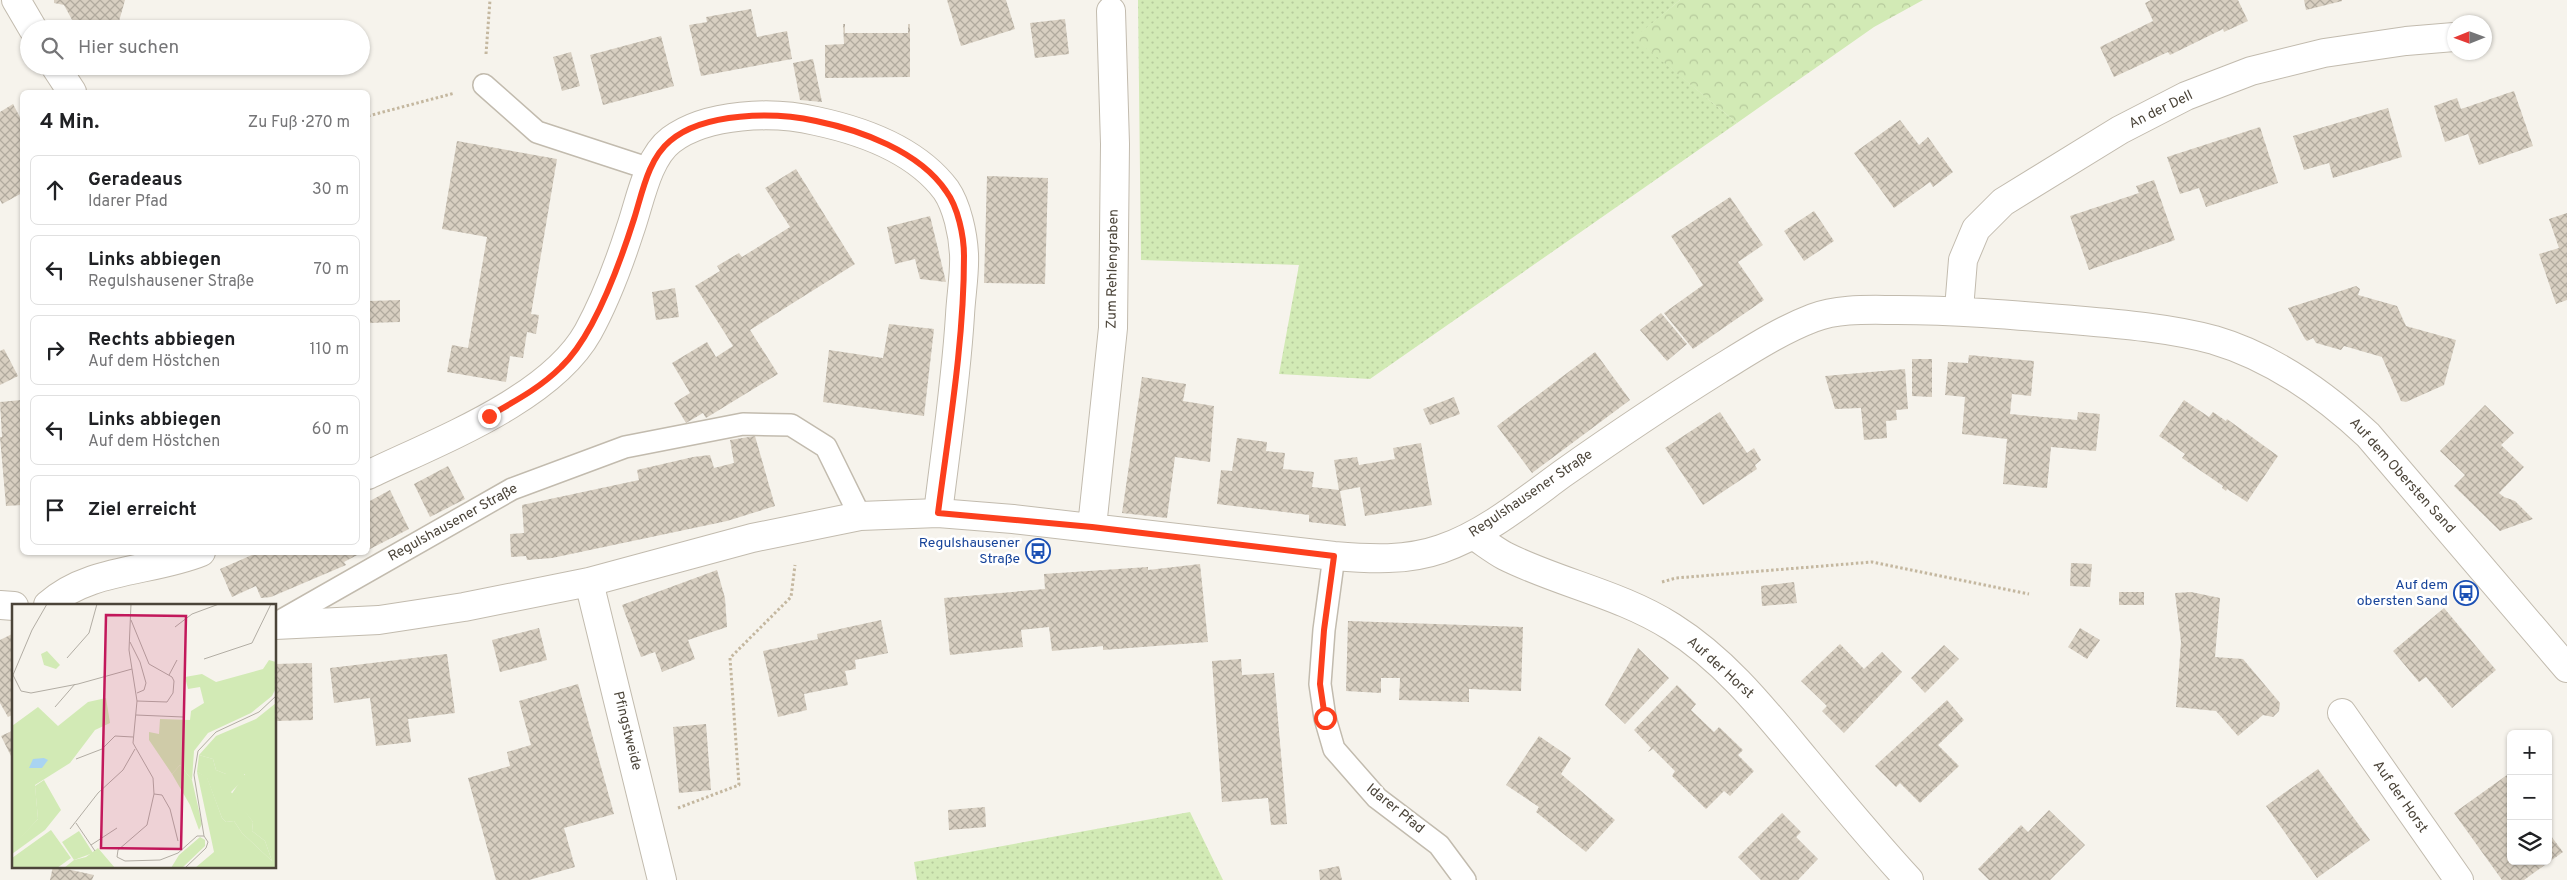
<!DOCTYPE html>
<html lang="de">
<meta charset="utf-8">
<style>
body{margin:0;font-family:Overpass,sans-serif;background:#f2f2f2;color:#202124}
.controls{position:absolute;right:15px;bottom:15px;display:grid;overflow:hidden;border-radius:8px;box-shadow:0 1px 4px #0004}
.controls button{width:45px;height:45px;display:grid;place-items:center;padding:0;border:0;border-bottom:1px solid #e0e0e0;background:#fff;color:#202124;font:25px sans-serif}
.compass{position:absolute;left:2447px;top:15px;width:45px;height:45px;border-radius:50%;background:#fff;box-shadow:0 1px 4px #0004;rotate:269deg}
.stop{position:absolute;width:15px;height:15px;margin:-11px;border:4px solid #fc3f1d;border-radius:50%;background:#fff}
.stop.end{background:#fc3f1d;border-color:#fff;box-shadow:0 1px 5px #0008}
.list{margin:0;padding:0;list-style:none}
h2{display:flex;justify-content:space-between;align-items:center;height:65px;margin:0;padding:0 20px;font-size:21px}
h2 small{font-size:16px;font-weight:400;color:#757577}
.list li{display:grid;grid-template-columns:32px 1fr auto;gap:15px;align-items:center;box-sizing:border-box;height:70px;margin:0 10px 10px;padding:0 10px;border:1px solid #e0e0e0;border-radius:8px}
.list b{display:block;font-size:19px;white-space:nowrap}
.list p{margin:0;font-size:16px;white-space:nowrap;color:#757577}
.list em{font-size:16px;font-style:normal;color:#757577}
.icon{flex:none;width:28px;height:28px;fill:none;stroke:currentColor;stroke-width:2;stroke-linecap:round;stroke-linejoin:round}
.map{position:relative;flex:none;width:2567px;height:880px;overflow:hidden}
.search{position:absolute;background:#fff;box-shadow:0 1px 4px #0004;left:20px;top:20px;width:350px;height:55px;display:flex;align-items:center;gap:12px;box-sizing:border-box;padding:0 18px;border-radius:28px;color:#757577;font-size:19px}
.panel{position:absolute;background:#fff;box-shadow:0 1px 4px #0004;left:20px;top:90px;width:350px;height:465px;border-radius:8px}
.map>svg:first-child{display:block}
.grass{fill:url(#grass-dots)}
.forest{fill:url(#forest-crowns)}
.building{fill:url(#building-cross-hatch)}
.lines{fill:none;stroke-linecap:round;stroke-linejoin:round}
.lane-casing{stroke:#c2bbae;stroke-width:24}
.street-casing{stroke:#c2bbae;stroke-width:30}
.path{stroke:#c4b79f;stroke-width:3;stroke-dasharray:2.5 2.5;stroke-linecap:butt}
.lane{stroke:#fff;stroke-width:21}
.street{stroke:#fff;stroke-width:28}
.route{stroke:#fc3f1d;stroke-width:6}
.labels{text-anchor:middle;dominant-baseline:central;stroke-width:5;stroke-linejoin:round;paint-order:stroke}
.street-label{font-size:14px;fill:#4b4439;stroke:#fff}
.transit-label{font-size:14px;fill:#164399;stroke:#fff;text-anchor:end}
.inset-road{fill:none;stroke:#b2ada4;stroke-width:1}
.view{fill:#c2185b;fill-opacity:0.15;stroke:#c2185b;stroke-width:2.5}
.inset-edge{fill:none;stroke:#4b4439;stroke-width:2.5}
</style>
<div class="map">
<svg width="2567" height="880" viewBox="0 0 2567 880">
<defs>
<pattern id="grass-dots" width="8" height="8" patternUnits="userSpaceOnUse" patternTransform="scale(1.25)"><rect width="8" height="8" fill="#d2eab5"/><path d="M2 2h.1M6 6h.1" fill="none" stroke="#b6ca9c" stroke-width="1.8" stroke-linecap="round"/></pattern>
<pattern id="forest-crowns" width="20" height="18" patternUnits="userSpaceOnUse" patternTransform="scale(1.25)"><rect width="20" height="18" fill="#d2eab5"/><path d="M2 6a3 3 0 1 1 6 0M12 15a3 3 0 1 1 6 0" fill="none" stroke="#b6ca9c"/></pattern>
<pattern id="building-cross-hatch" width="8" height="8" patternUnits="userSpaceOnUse" patternTransform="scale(1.25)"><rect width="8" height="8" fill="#d8cfc1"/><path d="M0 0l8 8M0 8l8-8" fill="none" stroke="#b1aa9e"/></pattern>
</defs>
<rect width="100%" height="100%" fill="#f6f3ec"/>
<path class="grass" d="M1138,0h542l-45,38 102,85 -367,256 -91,-5 20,-109 -158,-5z
M1190,812l33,68h-306l-3,-18z"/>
<path class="forest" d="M1680,0h243l-49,27 -137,96 -103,-85z"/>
<path class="building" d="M54,0h71l-7,25 -14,-4 -14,8h-13l-13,-24 -10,-2z
M947,0h59l9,29 -54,17z
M2151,0h87l10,21 -24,11 -1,-3 -53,26 -2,-3 -54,25 -14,-30 53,-26 -8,-18z
M2304,0h38v1l-36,9z
M751,9l6,28 30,-6 5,28 -91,17 -12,-51 18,-3 -1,-5z
M1065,19l4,35 -34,4 -5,-35z
M843,24h2v9h63v-9h2v53l-85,1v-33l19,-1z
M661,36l13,50 -71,19 -13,-50z
M571,52l9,34 -18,5 -9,-34z
M813,59l9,43 -22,-2 -7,-37z
M2514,91l19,55 -54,19 -11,-31 -23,8 -11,-36 23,-8 4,11z
M13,104l9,17v72l-20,11 -2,-4v-88z
M2388,108l14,49 -69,21 -4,-15 -25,7 -11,-34z
M1900,120l19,25 9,-8 25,35 -20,15 -3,-5 -36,26 -40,-55z
M2260,127l18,56 -72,24 -7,-19 -19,6 -13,-37z
M457,141l100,18 -26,155 8,1 -3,19 -9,-2 -4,26 -13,-2 -4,26 -59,-10 5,-27 16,3 19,-111 -45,-8z
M796,169l59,95 -105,66 28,44 -72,44 -3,-5 -17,10 -12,-20 16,-10 -18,-30 35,-21 9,15 17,-11 -38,-60 25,-15 -3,-5 22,-13 3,4 48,-30 -25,-39z
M987,176l61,2 -3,106 -61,-1z
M2154,180l21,60 -86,30 -19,-54 69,-23 -3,-7z
M1730,197l33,48 -25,17 26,38 -71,49 -29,-36 39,-28 -32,-49z
M1814,211l20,30 -30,20 -20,-30z
M2567,213v87l-11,4 -17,-50 20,-6 -10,-29z
M930,216l9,37 7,29 -26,-3 -5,-20 -20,5 -8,-37z
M2356,286l4,3 -2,6 39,11 9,20 50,14 -12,45 -38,17 -5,-1 -19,-44 -38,-11 -3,4 -25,-7 -3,-5 -6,3 -2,-2 -17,-31z
M675,288l4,29 -23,3 -4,-28z
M400,300v22l-32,1v-22z
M1661,313l26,31 -20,17 -27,-31z
M889,324l45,5 -10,87 -101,-14 6,-52 54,8z
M4,349l14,27 -18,9v-34z
M1595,352l35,48 -98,73 -35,-47z
M1969,355l65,6 -3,35 -19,-2 -2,20 67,6 1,-8 22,2 -4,37 -45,-4 -4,41 -44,-4 4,-45 -45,-5 3,-37 -20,-2 3,-33 20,1z
M1912,359h20v38l-20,-1z
M1905,369l3,40 -12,1 1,10 -11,1 1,17 -23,2 -3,-32 -26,1 -10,-33z
M1142,377l44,7 -3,17 31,5 -4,56 -35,-5 -8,61 -45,-5z
M1454,397l6,17 -30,11 -7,-16z
M21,400l1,105 -16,1 -6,-69h2l-2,-35z
M2184,400l25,17 4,-5 13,9 1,-2 51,37 -31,46 -20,-13 -1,2 -4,-3 1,-2 -41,-28 3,-4 -26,-18z
M2485,405l29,28 -13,12 23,22 -25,26 5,4 11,4 18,18 -33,12 -46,-45 11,-11 -25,-24z
M1720,412l27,41 7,-5 7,12 -6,5 2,4 -54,36 -38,-57z
M755,436l20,70 -48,15 -175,37 -25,2 -1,-4 -15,1 -1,-23 14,-1 -2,-28 117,-25 -2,-10 56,-13 17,-2 4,13 20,-5 -4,-23z
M1237,438l30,4 -1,9 19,2 -2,16 31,3 -2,15 27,3 -5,-30 23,-3 2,8 36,-6 -2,-11 28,-5 11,62 -67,11 -5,-29 -20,4 6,35 -37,-4v-7l-92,-11 4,-34 11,1z
M448,466l17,33 -35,18 -16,-33z
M390,490l19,39 -41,21v-48z
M259,552h104l-19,10 2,3 -75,32 -10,1 -5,-12 -24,11 -12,-28z
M2071,563l21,1 -2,23 -20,-1z
M1200,564l8,78 -105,8v-4l-51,5 -3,-24 -28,3 2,17 -73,8 -6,-57 101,-9 -1,-15 104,-7v3z
M717,570l8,28 2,29 -39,13 7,19 -33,13 -7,-20 -14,5 -19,-52z
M1794,582l3,21 -35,3 -1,-20z
M2119,592h25v13h-25z
M2191,592l29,6 -5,59 28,2 37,44 -1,8 -6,6 -10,-2 -25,21 -22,-25 -40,-4 5,-65 -6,-49z
M2444,608l52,62 -44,38 -26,-31 -7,5 -26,-31z
M881,620l7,33 -33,7 1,9 -11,2 3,14 -44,9 3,16 -29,7 -15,-66 55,-12 -1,-5z
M1348,621l175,6 -2,64 -52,-2v13l-70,-2 1,-22h-19v15l-35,-2z
M539,628l8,32 -47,12 -8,-32z
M2080,628l20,12 -13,19 -19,-12z
M14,633v81l-6,3 -8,-14v-63z
M1840,644l24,25 18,-17 20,20 -58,61 -22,-22 5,-5 -26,-25z
M1944,645l15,14 -34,34 -14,-15z
M1638,648l31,30 -44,46 -20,-19z
M447,654l8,59 -47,6 3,23 -35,4 -6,-48 -36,5 -4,-35z
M1241,659l1,16 32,-2 13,151 -16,1 -3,-27 -46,4 -10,-141z
M312,663l1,57 -38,1v-57z
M578,684l36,130 -50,14 11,39 -46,13h-33l-28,-102 42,-12 -3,-14 24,-7 -12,-44z
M1677,685l19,19 -5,6 23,22 5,-5 24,23 -5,5 16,16 -24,25 -6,-5 -18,18 -34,-33 3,-5 -22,-22 -5,3 3,-4 -17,-18z
M1947,700l17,20 -26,25 21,21 -39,37 -20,-20 -4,4 -21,-21z
M706,724l5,66 -32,3 -6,-66z
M14,730v32l-13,-26z
M1539,736l32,22 -10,16 54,46 -29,32 -50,-40 3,-5 -33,-22z
M2318,769l52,71 -53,38 -51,-72z
M2507,775l4,5v81h37v-29l15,20 -39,28h-22l-48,-67z
M985,807l1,20 -37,3 -1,-20z
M2049,810l36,35 -35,35h-61l-11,-11 43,-44 7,7z
M1782,813l19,19 -5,5 22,22 -20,21h-37l-23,-23z
M53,866l41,9 -2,5h-42z
M1339,866l3,14h-22l-1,-10z"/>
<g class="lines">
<defs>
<path id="lane" d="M484,85l53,47 113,37
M1334,556l-10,74 -4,54 5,34 9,31 43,49 62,47 26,35
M275,624l237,-135 113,-42 118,-23 48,1 35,22 34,69"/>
<path id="street" d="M16,0l17,29
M55,66l17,26
M1959,309l4,-49 13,-31 27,-27 117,-72 66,-34 65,-25 73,-18 82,-12 48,-4
M368,475c68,-33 182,-75 220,-143 17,-31 31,-68 42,-102 10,-28 17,-72 41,-90 36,-27 102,-29 145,-19 47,10 100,29 130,69 11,16 17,44 18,64 1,19 -3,41 -4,61 -4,66 -14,132 -22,198
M1092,527l21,-199 2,-184 -4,-133
M1473,535c11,7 21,15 32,21 54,27 115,38 167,71 54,34 93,84 133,132 34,41 68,82 104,121
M589,582l73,298
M0,605l14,1
M48,605c41,-37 104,-33 153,-53
M275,625l104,-5 85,-13 125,-25 163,-44 108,-22 78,-3 75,6 321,37c36,3 73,5 107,-7 44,-15 84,-48 121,-75 51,-36 103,-71 156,-104 31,-19 61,-39 95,-52 26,-10 57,-8 84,-8 60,0 117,5 176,10 47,4 96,8 141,20 58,17 110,54 154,95l199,233
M2342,713l117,167"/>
</defs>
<use href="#lane" class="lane-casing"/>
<use href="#street" class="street-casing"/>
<path class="path" d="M486,54l4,-54
M368,116l87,-23
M1662,582l14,-4 196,-16 157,32
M678,808l61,-23 -9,-127 61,-61 4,-32"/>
<use href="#lane" class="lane"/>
<use href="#street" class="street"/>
</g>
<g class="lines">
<path class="route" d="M489,416c26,-15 51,-28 72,-49 34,-32 59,-104 73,-148 8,-25 14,-60 36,-78 34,-29 104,-29 146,-20 44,9 103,30 130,70 12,16 18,45 18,65 0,86 -15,172 -26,257l154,14 242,29 -10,74 -4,54 5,34"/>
</g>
<defs>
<symbol id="bus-ring" viewBox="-11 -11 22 22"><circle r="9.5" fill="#fff" stroke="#1a4fb4" stroke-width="1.5"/><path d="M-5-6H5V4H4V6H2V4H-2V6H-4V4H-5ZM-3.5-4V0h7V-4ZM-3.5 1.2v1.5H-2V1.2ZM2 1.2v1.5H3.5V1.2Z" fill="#1a4fb4"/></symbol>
</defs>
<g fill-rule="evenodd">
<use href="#bus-ring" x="1024" y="537" width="28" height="28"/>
<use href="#bus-ring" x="2452" y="579" width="28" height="28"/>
</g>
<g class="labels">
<g class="street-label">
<text transform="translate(2161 110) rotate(-26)">An der Dell</text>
<text transform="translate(1113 269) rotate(-89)">Zum Rehlengraben</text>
<text transform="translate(2402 476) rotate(48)">Auf dem Obersten Sand</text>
<text transform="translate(1531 494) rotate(-34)">Regulshausener Straße</text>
<text transform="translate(453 523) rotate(-29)">Regulshausener Straße</text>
<text transform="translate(1720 668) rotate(42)">Auf der Horst</text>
<text transform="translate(627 731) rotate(76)">Pfingstweide</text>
<text transform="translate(2400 797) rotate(55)">Auf der Horst</text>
<text transform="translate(1395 809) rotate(39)">Idarer Pfad</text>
</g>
<g class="transit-label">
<text x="1020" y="543">Regulshausener<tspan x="1020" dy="16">Straße</tspan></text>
<text x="2448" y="585">Auf dem<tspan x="2448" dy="16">obersten Sand</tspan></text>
</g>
</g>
<g transform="translate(12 604)">
<rect width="264" height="264" fill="#f6f3ec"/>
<path d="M257,56l7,2v26l-4,8 -21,17 -43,20 -14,18 -2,29 -12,-15 -8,9 -23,-34v-8l10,2 1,-15 30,1 1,-9 13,-8 -4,-16 -12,2 -3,-12 17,-3 14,8 47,-13zM94,94l4,25 -15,7 -25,33 -35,22 3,34 -22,24 -4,-6v-111l26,-19 20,19 30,-24zM187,151l14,4 3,11 10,4h18l1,4 -14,14 22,30 -1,9 13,10 7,20 -30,-28 -8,-12 -8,1 -4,-4 -15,-40 -10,-6zM188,233l5,3v6l-23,22h-11l8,-13z" fill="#d2eab5"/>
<path d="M264,99v165h-81l19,-16 -17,-80 10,5 15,41 4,4 8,-1 8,12 30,28 -7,-20 -13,-10 1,-9 -22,-27 14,-21h-19l-10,-4 -3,-11 -14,-4 17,-19 40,-17zM168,161l12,15 10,44 -3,6 -9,-25 -18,-31zM32,176l17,30 -16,20 -33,24v-17l4,5 22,-23 -3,-33zM86,244l17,20h-51l10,-8 12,-3z" fill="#d2eab5"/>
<path d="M67,227l14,22 -19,7 -12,-18z" fill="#d2eab5"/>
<path d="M35,47l13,14 -4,4 -12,-4 -3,-11zM39,226l20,28 -14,10h-45v-10z" fill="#d2eab5"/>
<path d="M32,154l4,2 -6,8h-13l4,-9z" fill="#a9d4f2"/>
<path class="inset-road" d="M35,0l-15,26 -19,45 8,16 10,2 47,-9 54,-15M119,0l-2,46 8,51 -4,42 20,35 1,16 -7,31 -29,25 -1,7 8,4 35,-1 18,-7 19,-17h7M119,16l18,44 23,13 2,4 -1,12 -6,9 -30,-1M163,23l17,-13 27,-10M118,38l10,20 6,21 -2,7 -7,3M55,54l22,-25 8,-29M192,55l48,-16 19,-39M157,71l8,-15M43,103l20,-23M124,111l47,2M64,155l26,-10 13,-13 18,1M142,190l8,1 8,14 8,32M64,219l19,28M58,225l28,-36 25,-23 12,-21M192,232l-10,-61 4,-24 18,-19 43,-20 17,-16M79,241l26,-17M173,264l21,-20 2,-6 -4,-6"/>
<path class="view" d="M94,11l80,1 -5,233 -80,-1z"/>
<rect width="264" height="264" class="inset-edge"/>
</g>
</svg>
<div class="controls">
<button>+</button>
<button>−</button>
<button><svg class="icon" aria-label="layers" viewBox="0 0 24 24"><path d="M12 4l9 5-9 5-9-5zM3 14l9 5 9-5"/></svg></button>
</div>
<svg class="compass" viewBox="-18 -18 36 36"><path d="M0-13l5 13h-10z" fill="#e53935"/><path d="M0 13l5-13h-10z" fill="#757577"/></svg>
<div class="stop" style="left:1325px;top:718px"></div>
<div class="stop end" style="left:489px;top:416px"></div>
<div class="search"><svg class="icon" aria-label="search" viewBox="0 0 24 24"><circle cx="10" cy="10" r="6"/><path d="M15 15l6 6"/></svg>Hier suchen</div>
<section class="panel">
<h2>4 Min.<small>Zu Fuß · 270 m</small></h2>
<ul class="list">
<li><svg class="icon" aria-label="ahead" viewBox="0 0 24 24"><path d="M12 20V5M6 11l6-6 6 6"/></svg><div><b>Geradeaus</b><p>Idarer Pfad</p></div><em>30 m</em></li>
<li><svg class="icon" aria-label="left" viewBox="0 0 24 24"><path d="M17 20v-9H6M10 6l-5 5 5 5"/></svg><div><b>Links abbiegen</b><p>Regulshausener Straße</p></div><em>70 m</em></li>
<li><svg class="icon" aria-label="right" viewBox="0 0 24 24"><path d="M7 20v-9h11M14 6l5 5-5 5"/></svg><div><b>Rechts abbiegen</b><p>Auf dem Höstchen</p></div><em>110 m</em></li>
<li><svg class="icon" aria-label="left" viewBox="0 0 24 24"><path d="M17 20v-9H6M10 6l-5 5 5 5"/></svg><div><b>Links abbiegen</b><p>Auf dem Höstchen</p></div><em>60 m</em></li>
<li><svg class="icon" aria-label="arrive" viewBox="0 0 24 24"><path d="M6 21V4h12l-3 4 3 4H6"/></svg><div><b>Ziel erreicht</b></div></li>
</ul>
</section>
</div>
